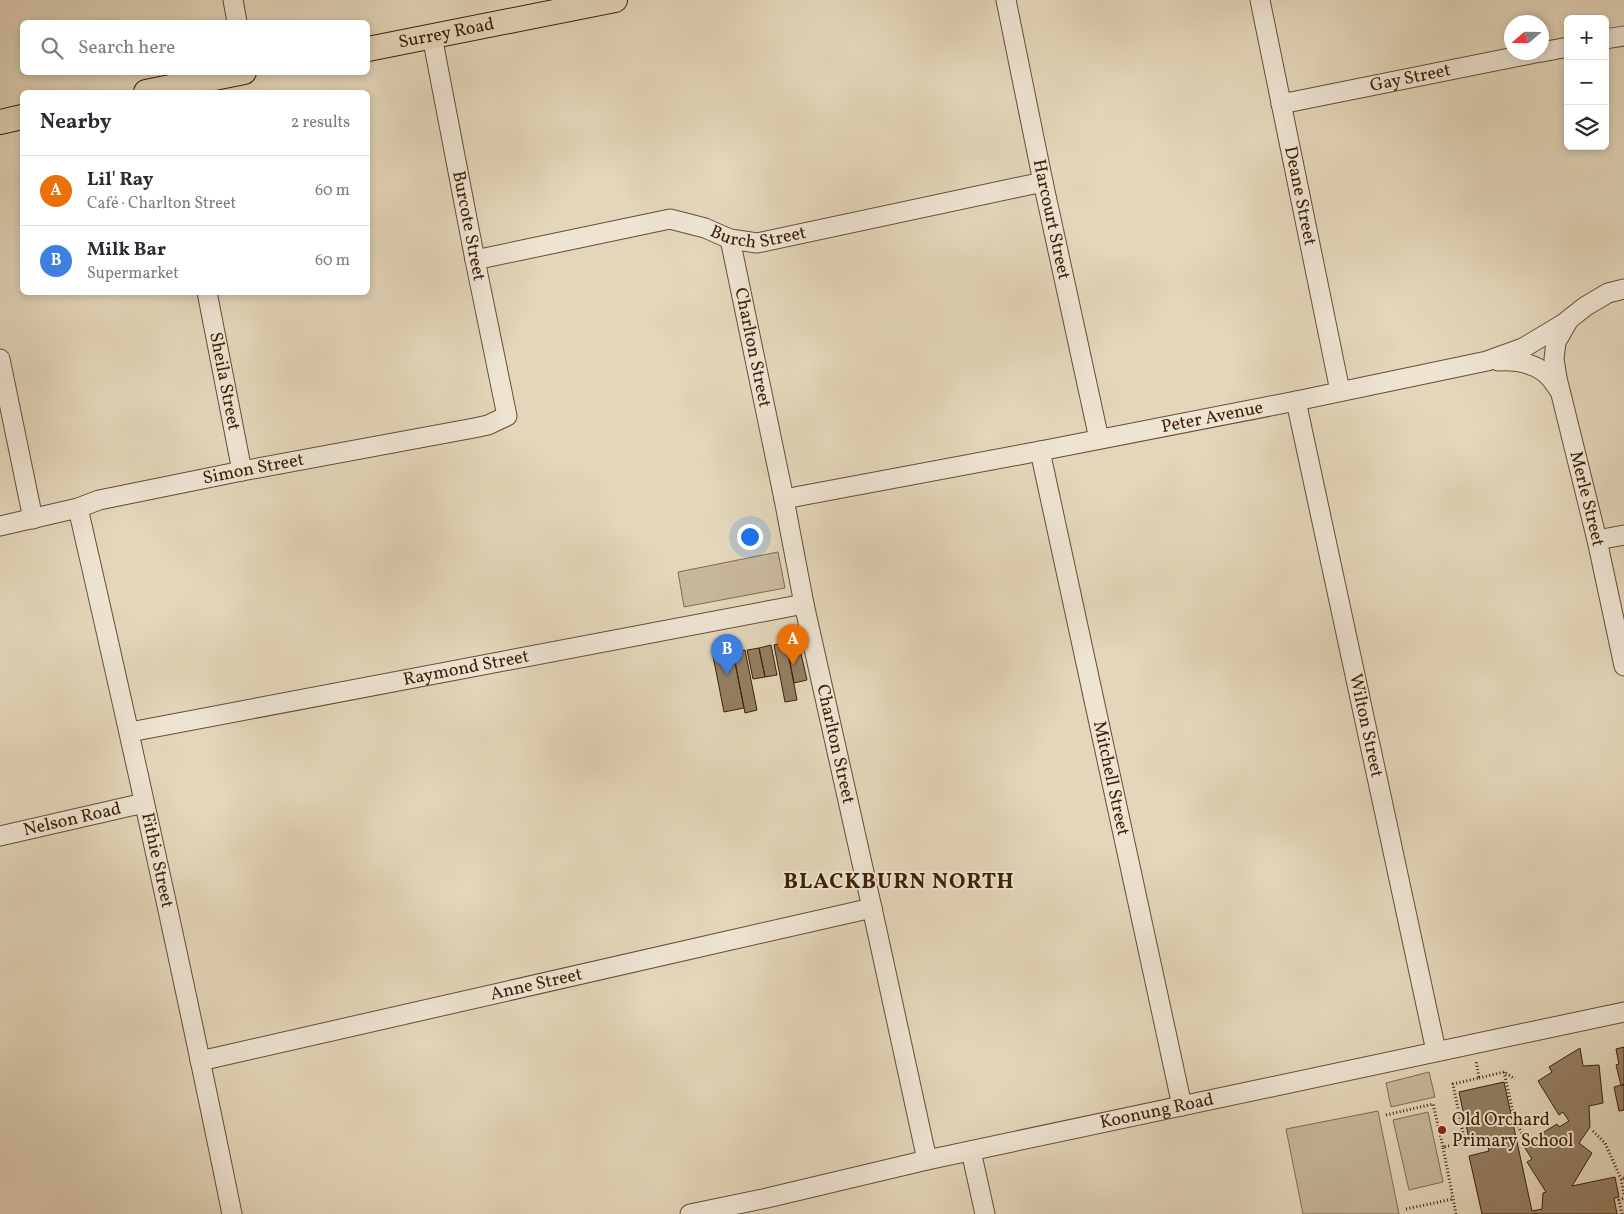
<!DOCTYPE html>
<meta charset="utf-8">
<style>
body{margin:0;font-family:Vollkorn,serif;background:#f7f7f7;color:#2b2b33}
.controls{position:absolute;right:15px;top:15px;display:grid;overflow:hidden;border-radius:8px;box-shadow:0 2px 8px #0003}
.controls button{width:45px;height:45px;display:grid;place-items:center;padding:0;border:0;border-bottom:1px solid #e1e1e2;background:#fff;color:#2b2b33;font:25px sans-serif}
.compass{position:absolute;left:1504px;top:15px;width:45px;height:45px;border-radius:50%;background:#fff;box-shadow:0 2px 8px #0003;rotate:250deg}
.you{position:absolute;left:749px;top:536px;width:18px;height:18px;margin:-12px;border:4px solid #fff;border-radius:50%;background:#1a73e8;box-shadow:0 0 0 8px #1a73e833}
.badge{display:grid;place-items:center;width:32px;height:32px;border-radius:50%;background:#8f2418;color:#fff;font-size:16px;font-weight:700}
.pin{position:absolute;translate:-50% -41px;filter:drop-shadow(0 1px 2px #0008)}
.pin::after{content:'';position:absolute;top:26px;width:18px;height:15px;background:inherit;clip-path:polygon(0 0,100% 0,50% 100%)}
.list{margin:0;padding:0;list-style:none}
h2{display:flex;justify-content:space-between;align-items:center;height:65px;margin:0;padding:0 20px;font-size:21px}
h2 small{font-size:16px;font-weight:400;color:#7c7c81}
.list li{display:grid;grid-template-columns:32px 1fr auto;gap:15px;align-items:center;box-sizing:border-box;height:70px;padding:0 20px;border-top:1px solid #e1e1e2}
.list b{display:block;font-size:19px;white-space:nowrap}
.list p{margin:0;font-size:16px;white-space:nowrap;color:#7c7c81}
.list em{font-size:16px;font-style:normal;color:#7c7c81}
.icon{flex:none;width:28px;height:28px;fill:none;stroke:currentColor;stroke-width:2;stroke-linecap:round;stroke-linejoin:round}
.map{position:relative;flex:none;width:1624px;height:1214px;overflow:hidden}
.search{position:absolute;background:#fff;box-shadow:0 2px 8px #0003;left:20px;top:20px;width:350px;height:55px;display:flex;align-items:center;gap:12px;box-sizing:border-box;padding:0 18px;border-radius:8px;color:#7c7c81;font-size:19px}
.panel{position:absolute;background:#fff;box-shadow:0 2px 8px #0003;left:20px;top:90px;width:350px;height:205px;border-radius:8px}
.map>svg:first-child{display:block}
.green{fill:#c7b79c;stroke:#826c52}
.building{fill:#937f64;stroke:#3d2007}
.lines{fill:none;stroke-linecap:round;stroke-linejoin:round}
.minor-casing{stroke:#664e34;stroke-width:21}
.major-casing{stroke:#3d2007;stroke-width:26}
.path{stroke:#3d2007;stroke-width:3;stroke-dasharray:1 2.5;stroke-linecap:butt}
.minor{stroke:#ede4d2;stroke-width:19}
.major{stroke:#e3d6ba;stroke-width:24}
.poi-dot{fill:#8f2418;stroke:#ede4d2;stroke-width:2}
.labels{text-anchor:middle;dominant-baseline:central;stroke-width:4;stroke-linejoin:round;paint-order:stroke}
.street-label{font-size:18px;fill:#3d2007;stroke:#ede4d2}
.poi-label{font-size:18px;fill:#3d2007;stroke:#ede4d2;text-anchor:start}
.district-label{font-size:22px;font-weight:bold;letter-spacing:1px;fill:#3d2007;stroke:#ede4d2}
</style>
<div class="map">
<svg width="1624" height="1214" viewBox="0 0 1624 1214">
<rect width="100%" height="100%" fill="#e3d6ba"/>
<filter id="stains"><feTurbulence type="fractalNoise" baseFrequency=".004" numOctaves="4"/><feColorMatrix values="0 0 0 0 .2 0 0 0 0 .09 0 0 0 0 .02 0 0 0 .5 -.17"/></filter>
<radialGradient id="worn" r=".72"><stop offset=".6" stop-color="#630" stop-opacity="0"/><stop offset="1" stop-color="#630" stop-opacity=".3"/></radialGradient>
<path class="green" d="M778,552l7,36 -101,19 -6,-35z
M1429,1072l6,25 -44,10 -5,-24z
M1378,1111l21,103h-96l-17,-85z
M1428,1112l15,70 -34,8 -16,-70z"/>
<path class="building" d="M793,641l6,4 8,35 -13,3 -8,-41z
M786,642l11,58 -12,2 -11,-57z
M771,645l6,30 -12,2 -6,-29z
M759,648l6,29 -12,2 -6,-29z
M745,650l12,60 -12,3 -12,-61z
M733,652l11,56 -20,4 -11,-56z
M1624,1047v38h-3l-5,-20 3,-1 -3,-15z
M1580,1048l3,18 16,-1 4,38 -14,3 1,21 -11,16 13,10 -20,33 43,-9 4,20 -5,1 3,16h-135l-13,-58 20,-5 -3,-15 -17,3 -10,-47 45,-10 28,129 10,-2 1,-16 3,-1 -19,-30 5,-3 -9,-14 34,-21 2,3 10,-6 -6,-9 -4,3 -21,-34 14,-9 -3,-5z
M1621,1085h3v25l-5,1 -5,-24z"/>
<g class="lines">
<defs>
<g id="minor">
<path d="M233,0l4,22"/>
<path id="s1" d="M1006,0l37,182 56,257"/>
<path id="s2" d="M1260,0l80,391"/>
<path d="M1605,39l19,-3"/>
<path d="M1542,52l26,-5"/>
<path id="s3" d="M1281,104l259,-52"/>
<path id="s4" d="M730,239l54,260 20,105 68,304 55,252"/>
<path id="s5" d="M475,260l195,-41 35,9 25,11 27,4 286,-61"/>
<path id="s6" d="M207,292l35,179"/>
<path id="s7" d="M1568,321l-12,21 -2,17 3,19 40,162 27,126"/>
<path d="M0,359l33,160"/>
<path d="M1498,361c16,-1 32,1 46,11 6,4 11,12 15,18"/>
<path id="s8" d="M1296,401l140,650"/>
<path id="s9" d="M1040,451l142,655"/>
<path id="s10" d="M784,499l256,-48 256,-50 191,-40 36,-13 40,-24 23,-18 22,-13 16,-4"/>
<path id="s11" d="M78,508c54,235 106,470 154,706"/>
<path id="s12" d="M0,526l78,-18 21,-8 143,-29 232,-43 14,-3 19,-9 -32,-156 -43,-224"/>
<path d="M1597,540l27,-5"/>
<path id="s13" d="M130,732l674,-128"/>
<path id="s14" d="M0,836l144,-33"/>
<path id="s15" d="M200,1061l672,-153"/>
<path d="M971,1151l14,63"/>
<path id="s16" d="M690,1214l77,-16 160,-38 697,-148"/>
</g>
<g id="major">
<path id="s17" d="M368,49l247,-49"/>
<path d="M146,92l98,-20"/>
<path d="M0,122l22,-5"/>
</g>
</defs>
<use href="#minor" class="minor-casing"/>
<use href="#major" class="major-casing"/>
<path class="path" d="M1504,1072l10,45 10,21
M1479,1078l25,-6 11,7
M1386,1115l47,-11 10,43
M1593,1131l12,12 16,36
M1624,1178l-3,1 3,15
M1406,1209l47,-10
M1456,1214l-13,-67 22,-4 -12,-59 26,-6 -3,-18
M1622,1214l-3,-14 5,-2"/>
<use href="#minor" class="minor"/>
<use href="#major" class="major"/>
</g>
<circle class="poi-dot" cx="1442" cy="1130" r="5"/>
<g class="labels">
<g class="street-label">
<text stroke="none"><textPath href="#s17" startOffset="80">Surrey Road</textPath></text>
<text stroke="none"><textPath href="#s3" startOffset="132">Gay Street</textPath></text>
<text stroke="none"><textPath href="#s2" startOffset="200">Deane Street</textPath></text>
<text stroke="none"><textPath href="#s1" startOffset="224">Harcourt Street</textPath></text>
<text transform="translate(468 226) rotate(79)">Burcote Street</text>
<text stroke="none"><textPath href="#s5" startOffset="291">Burch Street</textPath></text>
<text stroke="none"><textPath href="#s4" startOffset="111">Charlton Street</textPath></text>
<text stroke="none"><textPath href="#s6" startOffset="91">Sheila Street</textPath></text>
<text stroke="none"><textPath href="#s10" startOffset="436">Peter Avenue</textPath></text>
<text stroke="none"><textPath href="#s12" startOffset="260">Simon Street</textPath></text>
<text stroke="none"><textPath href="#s7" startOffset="185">Merle Street</textPath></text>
<text stroke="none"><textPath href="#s13" startOffset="342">Raymond Street</textPath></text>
<text stroke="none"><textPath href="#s8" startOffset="332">Wilton Street</textPath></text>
<text stroke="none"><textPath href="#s4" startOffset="516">Charlton Street</textPath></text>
<text stroke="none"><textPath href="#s9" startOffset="335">Mitchell Street</textPath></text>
<text stroke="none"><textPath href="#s14" startOffset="74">Nelson Road</textPath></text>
<text stroke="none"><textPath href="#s11" startOffset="361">Fithie Street</textPath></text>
<text stroke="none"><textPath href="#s15" startOffset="345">Anne Street</textPath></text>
<text stroke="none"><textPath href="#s16" startOffset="478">Koonung Road</textPath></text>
</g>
<g class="poi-label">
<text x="1452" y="1120">Old Orchard<tspan x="1452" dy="21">Primary School</tspan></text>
</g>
<g class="district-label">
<text x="899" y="882">BLACKBURN NORTH</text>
</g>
</g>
<rect width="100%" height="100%" filter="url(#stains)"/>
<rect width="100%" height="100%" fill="url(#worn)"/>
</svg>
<div class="controls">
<button>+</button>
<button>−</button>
<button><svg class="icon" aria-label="layers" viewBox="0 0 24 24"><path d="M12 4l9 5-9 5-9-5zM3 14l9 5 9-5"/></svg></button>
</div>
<svg class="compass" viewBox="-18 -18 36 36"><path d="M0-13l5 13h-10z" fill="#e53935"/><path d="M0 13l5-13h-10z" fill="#7c7c81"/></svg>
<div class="you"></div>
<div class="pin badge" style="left:793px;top:665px;background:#e8710a">A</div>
<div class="pin badge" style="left:727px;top:675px;background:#3f7fe0">B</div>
<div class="search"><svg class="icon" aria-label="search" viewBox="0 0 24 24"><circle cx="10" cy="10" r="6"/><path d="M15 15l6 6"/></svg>Search here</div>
<section class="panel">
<h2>Nearby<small>2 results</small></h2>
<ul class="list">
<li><span class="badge" style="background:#e8710a">A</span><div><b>Lil' Ray</b><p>Café · Charlton Street</p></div><em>60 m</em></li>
<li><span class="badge" style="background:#3f7fe0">B</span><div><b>Milk Bar</b><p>Supermarket</p></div><em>60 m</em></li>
</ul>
</section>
</div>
